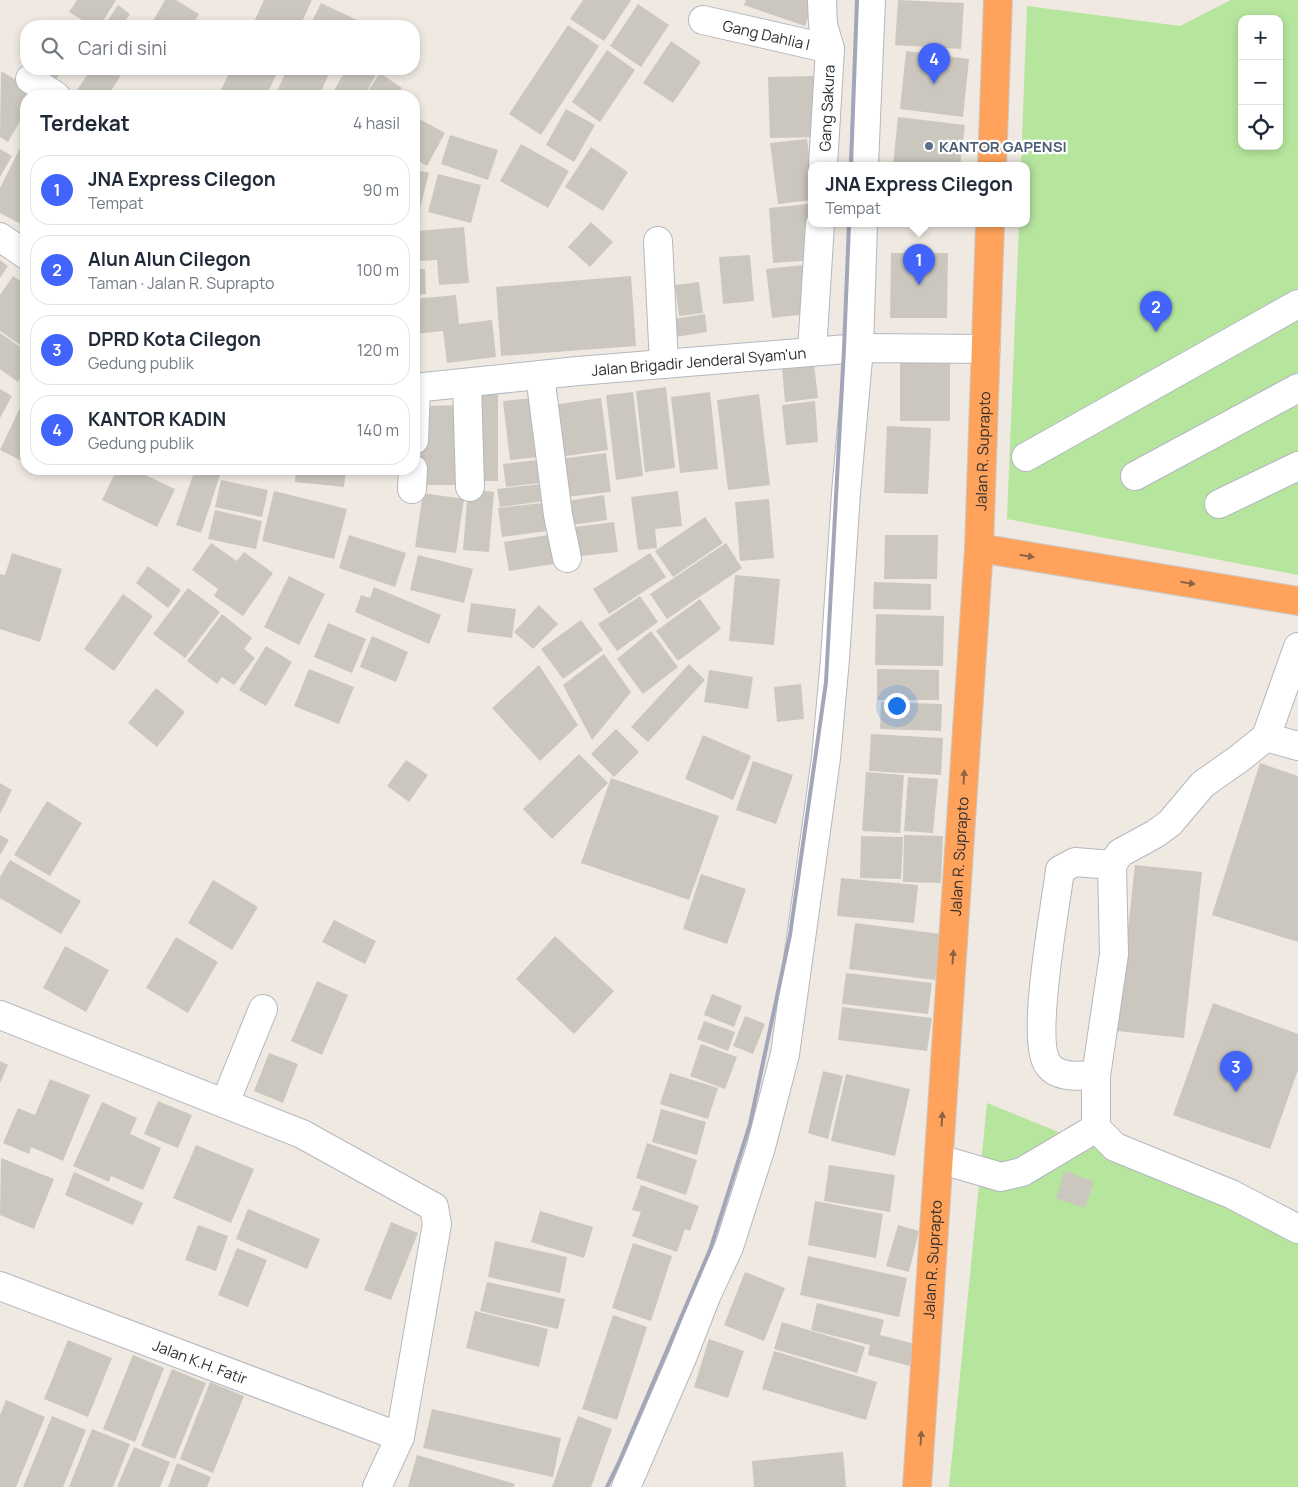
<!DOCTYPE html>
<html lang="id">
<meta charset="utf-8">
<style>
body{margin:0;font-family:Manrope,sans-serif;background:#f6f6f7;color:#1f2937}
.controls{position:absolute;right:15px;top:15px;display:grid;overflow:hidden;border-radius:10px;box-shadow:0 2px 8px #0003}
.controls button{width:45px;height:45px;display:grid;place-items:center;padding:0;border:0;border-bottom:1px solid #e0e1e3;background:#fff;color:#1f2937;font:25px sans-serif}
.you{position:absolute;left:896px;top:705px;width:18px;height:18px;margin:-12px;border:4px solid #fff;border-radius:50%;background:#1a73e8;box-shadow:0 0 0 8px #1a73e833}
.badge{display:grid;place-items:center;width:32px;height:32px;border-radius:50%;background:#4264fb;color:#fff;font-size:16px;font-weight:700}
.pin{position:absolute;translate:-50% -41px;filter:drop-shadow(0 1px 2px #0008)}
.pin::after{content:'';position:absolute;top:26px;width:18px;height:15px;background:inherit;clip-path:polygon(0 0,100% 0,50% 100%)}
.popup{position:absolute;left:808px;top:162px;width:222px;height:65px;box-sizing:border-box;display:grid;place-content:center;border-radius:10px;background:#fff;filter:drop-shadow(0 1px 4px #0005);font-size:16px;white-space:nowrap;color:#747a83}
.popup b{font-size:19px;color:#1f2937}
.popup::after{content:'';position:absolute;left:50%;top:100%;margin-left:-10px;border:10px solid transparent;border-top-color:#fff}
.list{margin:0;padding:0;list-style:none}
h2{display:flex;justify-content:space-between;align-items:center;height:65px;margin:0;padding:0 20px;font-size:21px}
h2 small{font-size:16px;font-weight:400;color:#747a83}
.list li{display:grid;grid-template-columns:32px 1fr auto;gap:15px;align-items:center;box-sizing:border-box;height:70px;margin:0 10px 10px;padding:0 10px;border:1px solid #e0e1e3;border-radius:20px}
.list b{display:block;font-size:19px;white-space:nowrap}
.list p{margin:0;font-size:16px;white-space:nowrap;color:#747a83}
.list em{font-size:16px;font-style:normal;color:#747a83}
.icon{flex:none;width:28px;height:28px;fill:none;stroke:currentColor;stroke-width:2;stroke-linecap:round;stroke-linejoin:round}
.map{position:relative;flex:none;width:1298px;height:1487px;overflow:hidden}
.search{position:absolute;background:#fff;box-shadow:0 2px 8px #0003;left:20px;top:20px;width:400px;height:55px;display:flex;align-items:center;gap:12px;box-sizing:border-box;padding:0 18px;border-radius:20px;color:#747a83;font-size:19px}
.panel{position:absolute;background:#fff;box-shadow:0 2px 8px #0003;left:20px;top:90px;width:400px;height:385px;border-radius:20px}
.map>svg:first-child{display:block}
.green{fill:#b6e59e;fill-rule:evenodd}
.building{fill:#cbc7bf}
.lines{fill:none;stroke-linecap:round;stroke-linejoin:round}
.minor-casing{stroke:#b4b7c1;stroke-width:30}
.highway-casing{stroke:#c9c9c9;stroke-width:30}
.minor{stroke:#fff;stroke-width:28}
.highway{stroke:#ffa35c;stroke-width:28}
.rail{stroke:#a3a6b8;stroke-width:4}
.oneway{fill:#8c6343}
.service-dot{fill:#5c6f8a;stroke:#fff;stroke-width:2}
.labels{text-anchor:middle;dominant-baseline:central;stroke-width:4.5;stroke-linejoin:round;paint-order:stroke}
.street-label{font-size:15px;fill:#2e2e2e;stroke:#fff}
.service-label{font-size:15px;font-weight:bold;fill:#4e5e75;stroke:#fff;text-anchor:start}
</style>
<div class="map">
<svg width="1298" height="1487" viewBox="0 0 1298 1487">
<rect width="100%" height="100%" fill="#efe9e1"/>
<path class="green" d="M1231,0h67v575l-291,-56 12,-295h7v-58h-5l6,-160 153,20zM1242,19h37v127h-37z
M987,1103l242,98 69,42v244h-349z"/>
<path class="building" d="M77,0h39l-16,26h-8l-23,-14z
M165,0h11l23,14 -7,12h-42z
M264,0h48l-12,26h-48z
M583,0h48l-27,41 -34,-22z
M746,0h61l6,2 -8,24 -61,-21z
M898,0l66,3 -3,46 -66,-4z
M321,3l36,17 -3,6h-44z
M638,4l31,21 -28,42 -31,-21z
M118,5l12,9 -8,12h-18z
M568,25l31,21 -58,89 -32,-21z
M671,41l30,21 -28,41 -30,-20z
M607,50l28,20 -35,52 -28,-20z
M906,51l63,8 -6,58 -63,-8z
M36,69h27l-8,12z
M91,69h21l9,6 -13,21h-35z
M231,69h48l-13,27h-48z
M287,69h44l-12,27h-44z
M346,69h33l-15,27h-33z
M1,71l36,21 -2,4h-9v15l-18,31 -8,-5z
M380,73l22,15 -5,8 -32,-1z
M817,76l2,61 -49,1 -2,-61z
M566,109l29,16 -21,37 -28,-17z
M414,116l31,17 -18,33 -13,-8z
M898,117l67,8 -5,41h-67z
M450,135l48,15 -10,30 -47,-16z
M26,136v79l-5,9 -21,-11v-25z
M807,139l5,39v22l-34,4 -8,-61z
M521,144l48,27 -21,37 -48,-27z
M591,147l37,25 -25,39 -38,-24z
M0,149l12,7 -12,21z
M414,169l15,4 -11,43 -4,-1z
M438,174l43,11 -10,38 -43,-11z
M808,204l5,56 -40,3 -4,-55z
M591,222l22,20 -23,25 -22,-20z
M464,227l5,56 -30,2 -2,-25 -17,1 -3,-30z
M891,253h57l-1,65h-57z
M750,255l4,46 -31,3 -4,-47z
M0,260l8,6 -8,12z
M803,265l5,49 -36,4 -6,-49z
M414,269h11l1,25 -12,1z
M13,276l13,9v64l-26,-18v-36z
M631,276l5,70 -135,10 -5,-69z
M699,282l4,31 -24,3 -4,-31z
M456,295l3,29 33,-4 4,37 -49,6 -4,-32 -29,3v-35z
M705,314l2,18 -38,6 -3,-18z
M0,333l26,18v19l-8,12 -18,-13z
M900,357h50v64h-50z
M814,364l4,34 -33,4 -3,-34z
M666,387l9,81 -30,4 -9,-81z
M0,389l12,7 -12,22z
M633,392l10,84 -27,4 -10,-85z
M710,392l8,77 -38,4 -9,-76z
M759,394l11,91 -42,5 -11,-90z
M472,395h26v86h-26z
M25,397l1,1v65l-26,-13z
M542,397l6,59 -38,4 -7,-59z
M601,398l7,52 -56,8 -7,-52z
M815,401l3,41 -32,3 -4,-40z
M465,405v80h-44l-1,-79z
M887,426l44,2 -3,66 -44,-1z
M606,453l5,39 -54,6 -5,-38z
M545,459l3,23 -42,5 -3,-23z
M117,469h16l42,20 -18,38 -55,-27z
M195,469h27l-21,64 -25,-8z
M296,469h50l-2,18 -49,-5z
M221,480l47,10 -6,27 -47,-10z
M550,483l2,17 -52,7 -3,-18z
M468,489l26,3 -5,60 -26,-2z
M274,491l73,18 -13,50 -72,-18z
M678,491l4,35 -27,3 2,19 -19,2 -7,-53z
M423,493l41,6 -8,54 -41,-6z
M604,495l3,25 -43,6 -3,-24z
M769,499l5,59 -34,3 -5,-59z
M551,502l3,28 -52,7 -4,-29z
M215,510l47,11 -6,28 -48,-10z
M705,517l18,26 -50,34 -18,-26z
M614,522l4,30 -47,5 -4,-29z
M561,533l5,29 -57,9 -5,-29z
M349,535l57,18 -11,34 -56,-19z
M885,535h53l-1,44h-53z
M211,543l26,18 7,-9 29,21 -30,43 -29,-20 4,-7 -26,-19z
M726,543l16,25 -75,51 -17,-25z
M12,553l50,16 -22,73 -40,-13v-55l5,1z
M650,553l16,24 -57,37 -16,-25z
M418,555l55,14 -9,34 -54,-13z
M148,566l33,24 -13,18 -32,-25z
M735,575l45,4 -6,66 -45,-4z
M289,576l36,18 -26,51 -35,-18z
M874,582l57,2v26l-58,-1z
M374,587l67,28 -12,29 -74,-32 6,-17 9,3z
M188,588l32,24 -35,46 -32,-24z
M123,594l30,22 -39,55 -30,-22z
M640,596l18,26 -41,29 -19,-27z
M700,599l21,30 -43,32 -22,-30z
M471,603l45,6 -4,29 -45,-6z
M539,605l19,19 -25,25 -19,-17z
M222,614l30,24 -8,11 11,9 -21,27 -12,-8 -5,7 -30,-23z
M876,614l68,2 -1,50 -68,-1z
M581,620l22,30 -40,29 -22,-30z
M328,623l38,16 -14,34 -38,-16z
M651,631l27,36 -35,27 -26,-35z
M372,636l36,16 -12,30 -36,-15z
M266,646l26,16 -26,44 -27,-16z
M604,654l27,38 -39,48 -29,-55z
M689,664l16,16 -57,62 -17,-15z
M539,665l39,60 -38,36 -48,-53z
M309,669l45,18 -15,37 -45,-18z
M877,669l62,1v30h-62z
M709,670l44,7 -5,32 -44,-7z
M801,684l3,35 -27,3 -3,-35z
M156,688l29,24 -28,35 -29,-24z
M881,702l61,2 -1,27 -61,-2z
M616,729l23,23 -25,25 -23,-23z
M871,734l72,4 -2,37 -72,-4z
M703,735l48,21 -18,44 -48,-21z
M579,754l29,29 -56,56 -29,-30z
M406,760l22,15 -19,27 -22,-16z
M753,761l40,14 -17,49 -40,-14z
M1260,763l38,13v166l-86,-27z
M866,772l38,3 -4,58 -38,-2z
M908,777l30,2 -5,54 -29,-2z
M611,778l108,38 -30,84 -108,-37z
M0,783l12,7 -12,24z
M47,801l35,22 -32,53 -36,-21z
M0,835l9,5 -9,15z
M904,835l39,1 -2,47 -38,-1z
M861,836l42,1 -2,42 -41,-1z
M10,860l71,41 -20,33 -61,-36v-21z
M1135,865l67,7 -18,166 -67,-7z
M701,874l45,15 -19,55 -44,-15z
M841,878l77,7 -4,38 -77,-7z
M213,880l45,27 -26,43 -44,-27z
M334,920l42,21 -11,23 -43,-22z
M855,923l86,11 -6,46 -86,-11z
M555,936l59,55 -40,43 -58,-55z
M176,937l42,25 -30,51 -42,-25z
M65,946l44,24 -23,42 -43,-24z
M846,973l86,10 -4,31 -86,-10z
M317,981l31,14 -26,60 -31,-14z
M712,994l30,12 -8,21 -30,-12z
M1213,1003l85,31v36l-28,79 -97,-34z
M842,1007l90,11 -5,33 -89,-11z
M745,1016l20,8 -12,30 -20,-8z
M704,1021l31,11 -7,19 -31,-12z
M701,1044l36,13 -12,32 -35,-13z
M269,1053l29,11 -15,39 -29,-12z
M0,1061l8,4 -8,18z
M823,1071l20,5 -15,63 -20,-6z
M670,1073l48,15 -10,31 -48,-15z
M846,1074l64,15 -15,67 -64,-15z
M50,1079l40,16 -27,66 -32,-14 -2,7 -26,-11 15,-35 17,7z
M158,1101l34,14 -14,33 -34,-14z
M102,1102l35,16 -7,16 31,14 -18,42 -32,-14 -2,6 -36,-16z
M661,1109l45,13 -9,33 -45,-13z
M647,1143l50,17 -11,35 -50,-17z
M196,1145l58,24 -23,54 -58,-25z
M1,1158l53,21 -20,50 -34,-14z
M829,1165l66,10 -5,37 -66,-11z
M1065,1171l29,11 -9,26 -29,-10z
M74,1172l69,31 -10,22 -68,-30z
M641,1185l58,21 -9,25 -5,-2 -8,23 -45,-16 9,-24 -9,-2z
M815,1201l68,13 -7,44 -68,-13z
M248,1209l72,30 -13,30 -71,-30z
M540,1211l53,16 -9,31 -53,-16z
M391,1222l27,11 -27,67 -27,-10z
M198,1225l30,11 -12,35 -31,-11z
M898,1225l21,6 -10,41 -23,-6z
M495,1241l72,16 -7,36 -72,-16z
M633,1243l39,13 -21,65 -39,-13z
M237,1248l30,12 -19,47 -30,-12z
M808,1256l99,22 -8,39 -99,-22z
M745,1272l40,16 -21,53 -40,-16z
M487,1282l78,17 -7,30 -78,-18z
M817,1303l67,17 -4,15 35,9 -5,22 -42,-11 2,-10 -59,-15z
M475,1311l73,18 -9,38 -73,-19z
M613,1315l34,12 -30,93 -35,-11z
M782,1322l83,25 -8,26 -83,-24z
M709,1339l35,12 -16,47 -34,-11z
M68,1340l44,18 -24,59 -44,-18z
M774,1351l103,31 -11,38 -104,-31z
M133,1355l31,13 -29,74 -32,-13z
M172,1369l34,14 -31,76 -34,-13z
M210,1382l34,14 -31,77 -33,-14z
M6,1400l39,17 -29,70h-16v-72z
M432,1409l129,29 -8,39 -130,-29z
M52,1416l34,14 -23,57h-40z
M578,1416l34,13 -21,58h-39z
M92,1429l38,15 -17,43h-44z
M134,1447l36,15 -10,25h-43z
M843,1452l3,35h-92l-2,-26z
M417,1455l98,29 -1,3h-106z
M177,1463l34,14 -4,10h-39z"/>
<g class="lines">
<defs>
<g id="minor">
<path d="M822,0l1,25 7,24 -7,117"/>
<path id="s1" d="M703,20l127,29"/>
<path d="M30,79l26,17"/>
<path d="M864,166l7,-166"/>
<path d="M0,237l26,18"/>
<path d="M658,241l6,123"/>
<path d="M812,351l8,-127"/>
<path d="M540,375l18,140 9,43"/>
<path d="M467,383l3,104"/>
<path id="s2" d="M414,388l164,-17 281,-23 127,1"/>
<path d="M414,440l2,-52"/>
<path d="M1026,457l272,-153"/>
<path d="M1135,476l163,-88"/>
<path d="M412,489l1,-20"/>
<path d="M1219,504l79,-38"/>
<path d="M1298,647l-32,90 -26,21 -37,26 -33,39 -15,11 -35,19 -8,12 2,89 -18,122v52l19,19 116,47 67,35"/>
<path d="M1266,737l32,9"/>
<path d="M0,1015l302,119 132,73 3,17 -37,213 -23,50"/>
<path d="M1096,1076c-15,-1 -36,3 -47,-10 -20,-24 7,-161 11,-196l15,-8 37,3"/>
<path d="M225,1103l38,-94"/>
<path d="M939,1159l62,18 21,-5 74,-44"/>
<path id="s3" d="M0,1286l400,151"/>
<path d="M626,1487l56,-129 25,-64 22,-47 32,-100 24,-93 41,-296 9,-99 11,-166 13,-145 4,-124"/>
</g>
<g id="highway">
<path d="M992,166l6,-166"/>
<path d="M979,548l319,53"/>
<path id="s4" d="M917,1487l62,-939 11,-324"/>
</g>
</defs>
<use href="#minor" class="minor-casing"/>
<use href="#highway" class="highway-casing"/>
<use href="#minor" class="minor"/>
<use href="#highway" class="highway"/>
<path class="rail" d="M851,166l6,-166
M607,1487l13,-27 90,-210 40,-126 40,-189 36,-253 18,-333 5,-125"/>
</g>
<defs><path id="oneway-solid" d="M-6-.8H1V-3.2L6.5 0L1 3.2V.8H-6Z" transform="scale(1.25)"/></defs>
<g class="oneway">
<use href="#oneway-solid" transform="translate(1027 556) rotate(9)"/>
<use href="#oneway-solid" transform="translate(1188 583) rotate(9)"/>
<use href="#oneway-solid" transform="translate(964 777) rotate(-86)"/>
<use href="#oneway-solid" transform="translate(953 957) rotate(-86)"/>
<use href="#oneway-solid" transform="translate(942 1119) rotate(-86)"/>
<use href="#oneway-solid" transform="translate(921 1438) rotate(-86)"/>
</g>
<circle class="service-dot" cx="929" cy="146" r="5"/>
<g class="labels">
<g class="street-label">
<text stroke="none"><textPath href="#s1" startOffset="65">Gang Dahlia I</textPath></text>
<text transform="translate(827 108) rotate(-87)">Gang Sakura</text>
<text stroke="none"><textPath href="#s2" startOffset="286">Jalan Brigadir Jenderal Syam'un</textPath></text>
<text stroke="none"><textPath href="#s4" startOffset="1038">Jalan R. Suprapto</textPath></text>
<text stroke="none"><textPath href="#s4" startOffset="632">Jalan R. Suprapto</textPath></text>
<text stroke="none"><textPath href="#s4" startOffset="228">Jalan R. Suprapto</textPath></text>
<text stroke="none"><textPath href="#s3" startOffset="214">Jalan K.H. Fatir</textPath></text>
</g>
<g class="service-label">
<text x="939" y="146">KANTOR GAPENSI</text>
</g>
</g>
</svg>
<div class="controls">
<button>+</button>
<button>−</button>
<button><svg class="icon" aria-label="locate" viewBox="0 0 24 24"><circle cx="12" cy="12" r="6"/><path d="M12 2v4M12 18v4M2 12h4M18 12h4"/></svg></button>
</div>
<div class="you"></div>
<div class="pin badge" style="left:919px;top:285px">1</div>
<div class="popup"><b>JNA Express Cilegon</b>Tempat</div>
<div class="pin badge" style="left:1156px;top:332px">2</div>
<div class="pin badge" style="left:1236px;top:1092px">3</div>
<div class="pin badge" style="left:934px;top:84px">4</div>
<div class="search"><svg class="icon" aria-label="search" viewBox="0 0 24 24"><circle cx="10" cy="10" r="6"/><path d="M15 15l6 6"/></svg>Cari di sini</div>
<section class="panel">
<h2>Terdekat<small>4 hasil</small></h2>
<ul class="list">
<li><span class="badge">1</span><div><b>JNA Express Cilegon</b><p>Tempat</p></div><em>90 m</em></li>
<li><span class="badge">2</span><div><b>Alun Alun Cilegon</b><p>Taman · Jalan R. Suprapto</p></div><em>100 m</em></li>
<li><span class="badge">3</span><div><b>DPRD Kota Cilegon</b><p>Gedung publik</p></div><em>120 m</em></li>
<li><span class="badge">4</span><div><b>KANTOR KADIN</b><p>Gedung publik</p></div><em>140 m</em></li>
</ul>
</section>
</div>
